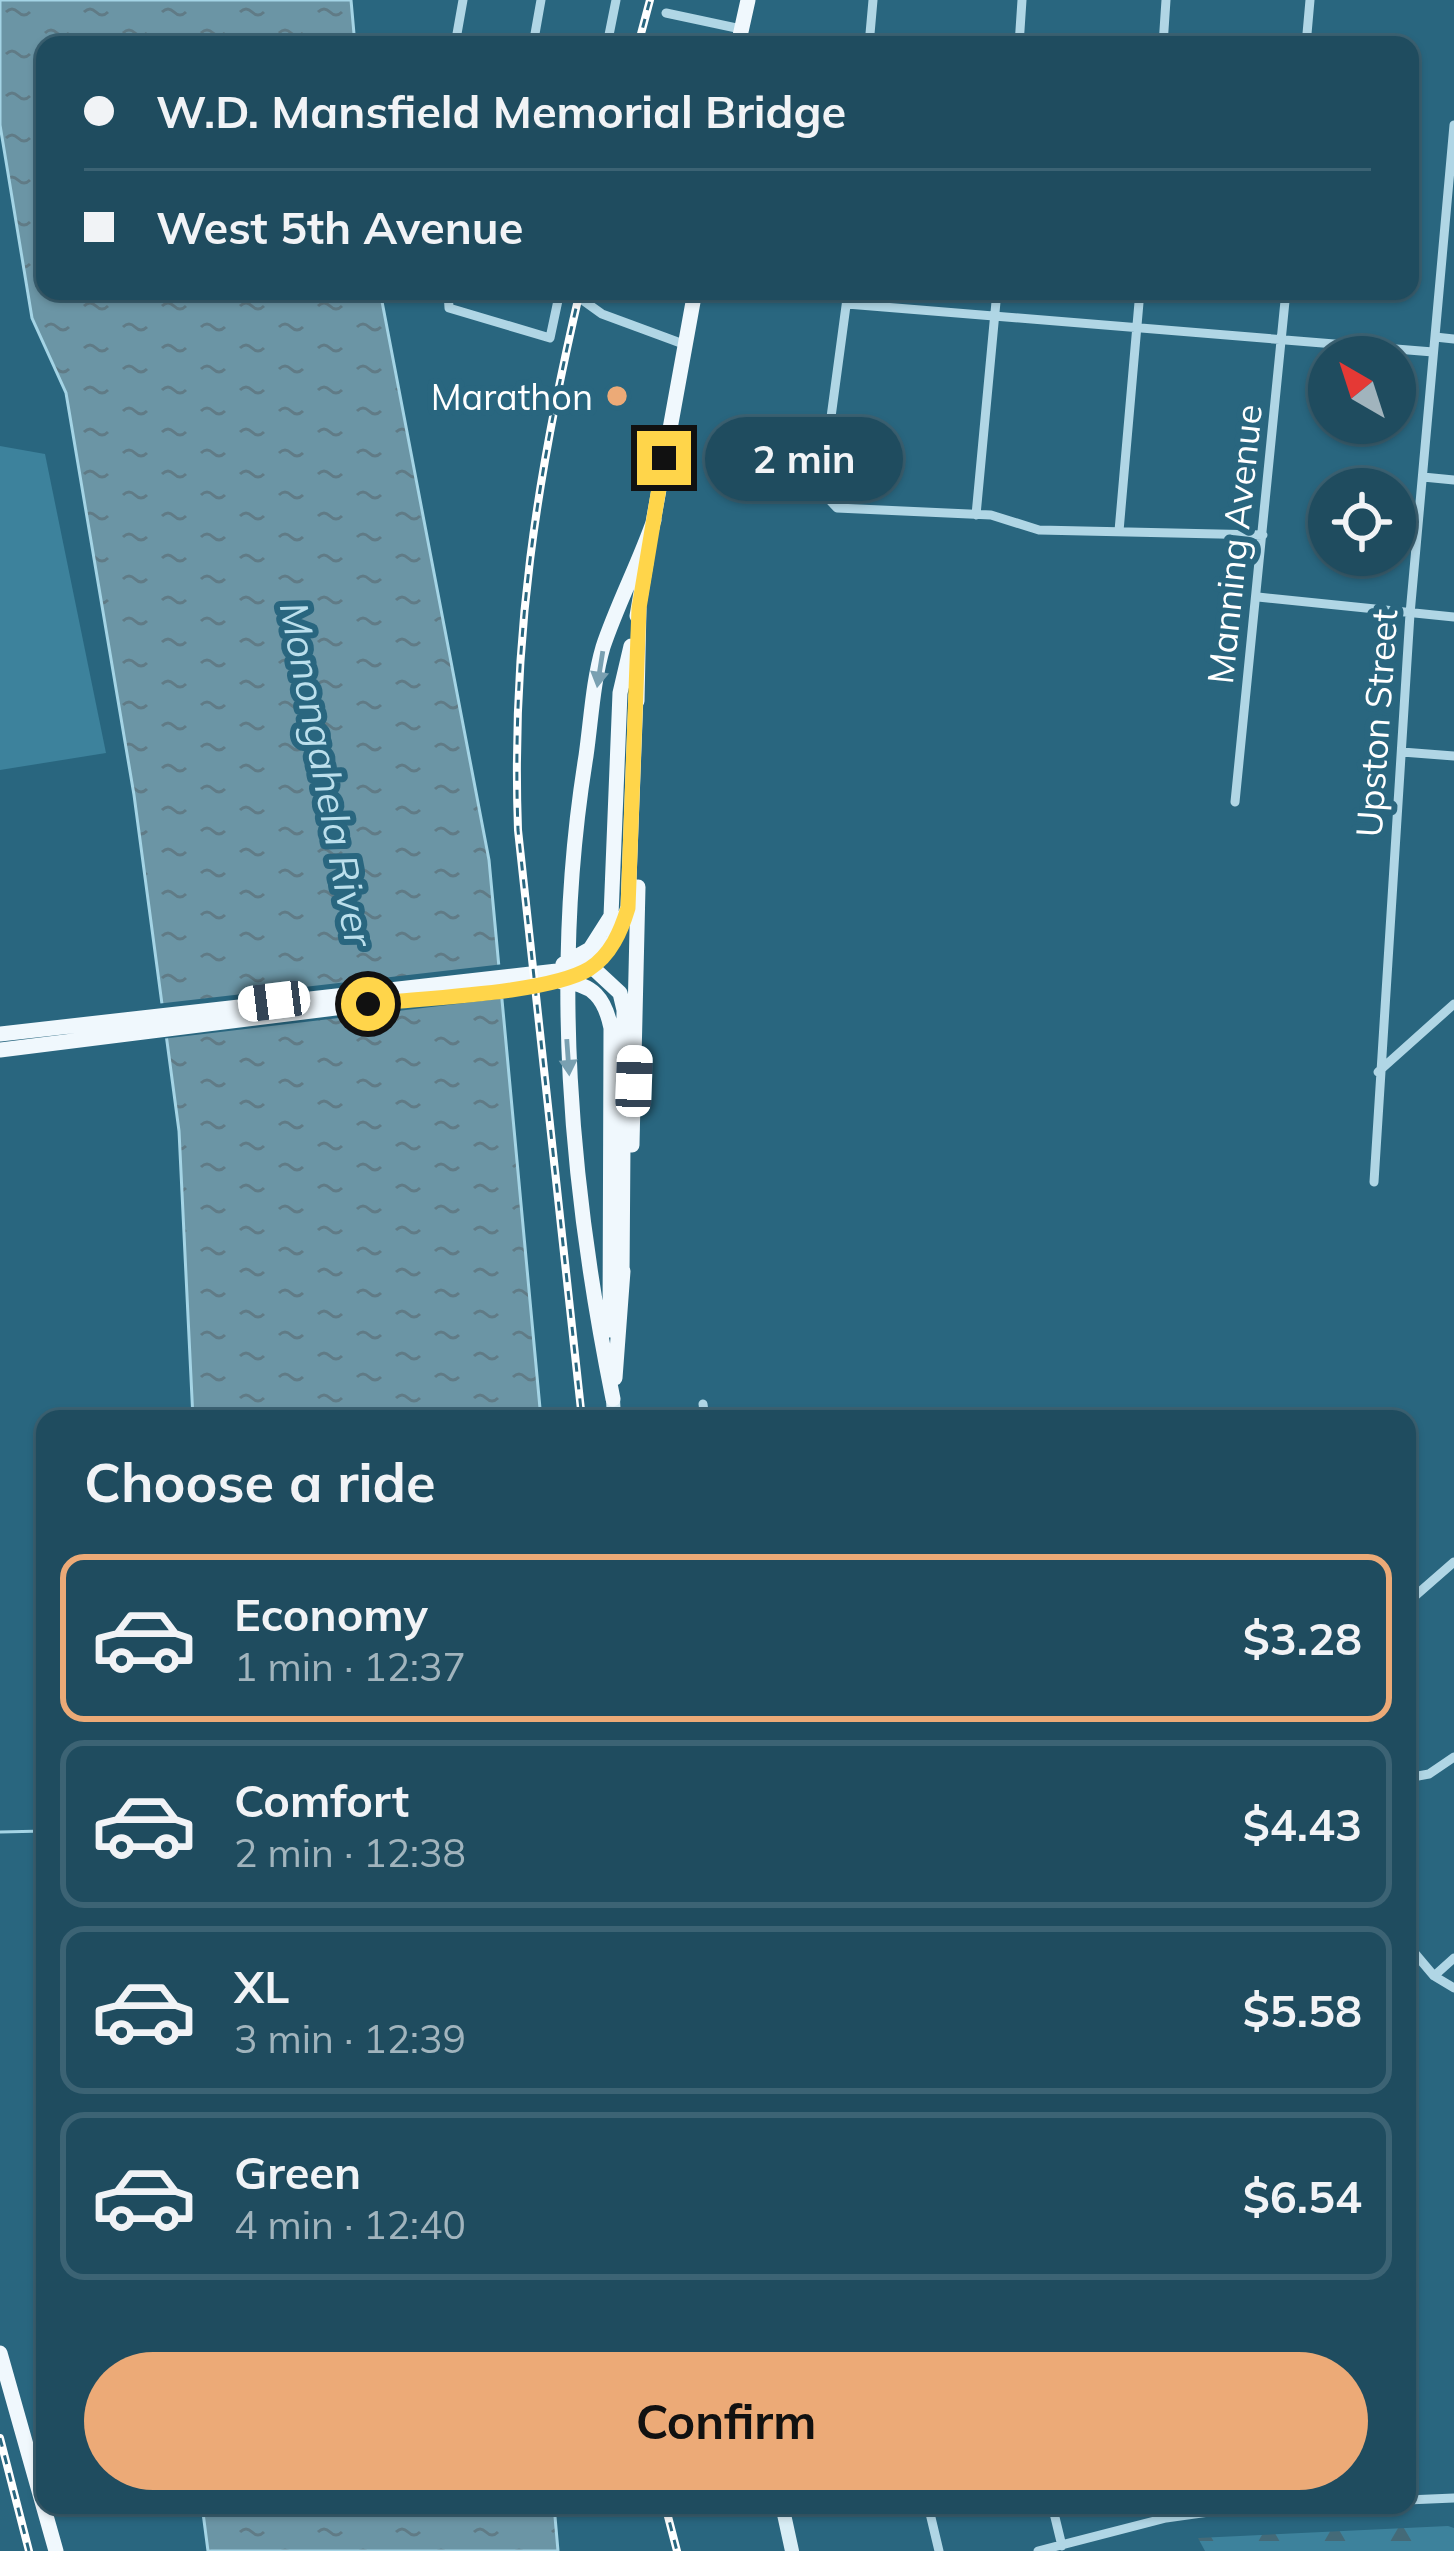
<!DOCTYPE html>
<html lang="en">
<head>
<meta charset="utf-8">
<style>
	body { margin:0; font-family:Mulish,sans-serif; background:#275365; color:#f1f3f6; height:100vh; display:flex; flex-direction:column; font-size:45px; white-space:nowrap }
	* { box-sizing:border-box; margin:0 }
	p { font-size:39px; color:#a1b4bd }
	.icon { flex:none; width:66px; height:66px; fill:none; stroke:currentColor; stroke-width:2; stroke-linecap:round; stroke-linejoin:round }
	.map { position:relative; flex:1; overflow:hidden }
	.details { position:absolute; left:36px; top:1410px; width:1380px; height:1104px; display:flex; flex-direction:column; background:#1f4c5f; border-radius:24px; box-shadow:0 3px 9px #0004,0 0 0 3px #3c6374 }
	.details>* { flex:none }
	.guide { position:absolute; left:36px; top:36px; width:1383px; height:264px; border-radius:24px; box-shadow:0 3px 9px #0004,0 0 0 3px #3c6374; display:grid; align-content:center; height:264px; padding:0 48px; background:#1f4c5f }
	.needle { width:78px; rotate:321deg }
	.tools { position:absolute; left:1308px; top:336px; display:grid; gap:24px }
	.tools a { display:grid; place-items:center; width:108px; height:108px; border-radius:50%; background:#1f4c5f; box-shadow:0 3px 9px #0004,0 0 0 3px #3c6374; font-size:60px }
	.end { position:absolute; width:54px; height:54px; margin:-27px; border:15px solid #ffd54a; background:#111; box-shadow:0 0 0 6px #111 }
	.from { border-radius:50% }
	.bubble { position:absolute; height:84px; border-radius:42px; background:#1f4c5f; box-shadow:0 3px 9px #0004,0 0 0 3px #3c6374; font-size:39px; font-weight:700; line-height:84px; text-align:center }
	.car { position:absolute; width:36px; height:72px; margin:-36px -18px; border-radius:15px; box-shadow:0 0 9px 3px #0007; background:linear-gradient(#fff 24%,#345 0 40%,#fff 0 76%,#345 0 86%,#fff 0) }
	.guide b { display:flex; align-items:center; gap:42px; height:114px; font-size:45px }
	.guide b+b { border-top:3px solid #3c6374 }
	.guide i { width:30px; height:30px; background:#f1f3f6 }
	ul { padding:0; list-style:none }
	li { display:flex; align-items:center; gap:36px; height:168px; margin:0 24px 18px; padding:0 24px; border:6px solid #3c6374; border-radius:24px }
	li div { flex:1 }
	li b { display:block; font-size:45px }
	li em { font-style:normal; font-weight:700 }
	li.on { border-color:#ecaa77 }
	li>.icon { width:108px; height:108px; stroke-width:1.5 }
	h2 { padding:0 48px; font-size:54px; line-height:144px }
	.cta { display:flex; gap:24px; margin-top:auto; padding:24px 48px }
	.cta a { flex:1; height:138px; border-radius:72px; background:#ecaa77; color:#111; font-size:48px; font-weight:700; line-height:138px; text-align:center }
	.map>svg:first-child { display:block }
</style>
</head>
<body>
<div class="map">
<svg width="1454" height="2551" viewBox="0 0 1454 2551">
	<defs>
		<pattern id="forest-firs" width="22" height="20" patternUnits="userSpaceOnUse" patternTransform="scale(3)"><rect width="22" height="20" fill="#3d829c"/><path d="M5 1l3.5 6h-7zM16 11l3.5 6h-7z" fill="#446a78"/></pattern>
		<pattern id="water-ripples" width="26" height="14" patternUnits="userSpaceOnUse" patternTransform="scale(3)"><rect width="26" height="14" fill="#6b95a5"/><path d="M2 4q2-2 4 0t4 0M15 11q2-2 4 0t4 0" fill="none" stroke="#607b86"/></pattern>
	</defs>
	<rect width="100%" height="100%" fill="#29667f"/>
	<path fill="url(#forest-firs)" d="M1448 2526 1454 2528V2551H1205L1198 2538Z"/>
	<path fill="#3d829c" d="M0 446 45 454 106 753 0 770Z"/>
	<path fill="url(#water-ripples)" stroke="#a4d4e5" stroke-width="3" d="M0 0H351L355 45H45V291H380L489 860 541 1419H193L179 1131 134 795 66 393 32 318 0 125Z
		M202 2505H554L558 2551H208Z"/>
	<path fill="#29667f" d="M504 964 507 998 161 1039 156 1004Z"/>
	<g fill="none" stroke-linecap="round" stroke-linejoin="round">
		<path stroke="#a4d4e5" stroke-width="3" d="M0 1832 45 1831"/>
		<path stroke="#b0d6e5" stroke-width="9" d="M666 13 741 29
			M455 45 463 0
			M533 45 541 0
			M607 45 616 0
			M869 45 873 0
			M1019 45 1022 0
			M1163 45 1166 0
			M1306 45 1310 0
			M448 291 449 308 550 338 560 291
			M570 291 602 314 686 345
			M848 291 824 469V494L837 508 991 515 1039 530 1263 535
			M847 304 1433 352
			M1435 337 1454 339
			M1423 477 1454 480
			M976 515 997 291
			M1119 531 1140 291
			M1258 597 1454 617
			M1402 752 1454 756
			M1235 802 1286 291
			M1378 1072 1454 1004
			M1374 1182 1410 614 1454 125
			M703 1404 705 1419
			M1407 1603 1454 1562
			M1407 1778 1429 1774 1454 1757
			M1407 1944 1434 1976 1454 1988
			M1434 1976 1454 1958
			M1407 2500 1454 2498
			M928 2505 939 2551
			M1052 2505 1062 2546
			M1038 2551 1166 2518 1259 2505"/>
		<path stroke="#d8edf5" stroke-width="14" d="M613 1399 614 1419
			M782 2505 792 2551"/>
		<path stroke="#f0f8fd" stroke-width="15" d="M738 45 748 0
			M652 528 695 291
			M637 616 646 563
			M637 701 639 608
			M563 964 590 949 611 916 620 693 631 646
			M562 982C593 983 605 999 611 1028L610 1330
			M0 1034 592 967 620 993 624 1010 622 1277
			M0 1050 552 981C594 970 615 950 628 907L636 695
			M632 1145 638 887
			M615 1378 623 1271
			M613 1399C570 1186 551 971 586 756 591 721 593 681 603 647 617 605 639 563 654 520
			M0 2353 56 2551"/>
		<defs>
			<path id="rail" d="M638 45 650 0
				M580 291C537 474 511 641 518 830L582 1419
				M0 2438 29 2551
				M665 2505 677 2551"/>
		</defs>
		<use href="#rail" stroke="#fff" stroke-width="8"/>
		<use href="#rail" stroke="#29667f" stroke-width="3" stroke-dasharray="9" stroke-linecap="butt"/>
	</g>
	<defs><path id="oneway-solid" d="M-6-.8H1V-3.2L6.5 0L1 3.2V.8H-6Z" transform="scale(3)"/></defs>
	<g fill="#79a0b1">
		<use href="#oneway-solid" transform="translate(600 669) rotate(99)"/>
		<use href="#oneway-solid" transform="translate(568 1057) rotate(86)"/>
	</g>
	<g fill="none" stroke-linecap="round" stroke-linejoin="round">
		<path stroke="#ffd54a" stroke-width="15" d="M368 1004C420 998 547 994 589 969 611 955 621 931 628 908L639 608 664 458"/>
	</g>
	<circle fill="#ecaa77" stroke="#29667f" stroke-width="4.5" cx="617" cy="396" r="12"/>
	<g text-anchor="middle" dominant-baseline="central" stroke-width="12" stroke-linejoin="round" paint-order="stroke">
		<g font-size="36" fill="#fff" stroke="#29667f" text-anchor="end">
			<text x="593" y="396">Marathon</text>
		</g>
		<g font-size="36" fill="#fff" stroke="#29667f">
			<text transform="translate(1234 544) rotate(-84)">Manning Avenue</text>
			<text transform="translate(1376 723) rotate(-86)">Upston Street</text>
		</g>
		<g font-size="39" font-style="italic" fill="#bbdfec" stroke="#29667f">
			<text transform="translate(327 774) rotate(79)">Monongahela River</text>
		</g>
	</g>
</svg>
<div class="tools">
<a><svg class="needle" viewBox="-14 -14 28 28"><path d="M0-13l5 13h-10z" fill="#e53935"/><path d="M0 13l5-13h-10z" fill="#a1b4bd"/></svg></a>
<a><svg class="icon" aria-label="locate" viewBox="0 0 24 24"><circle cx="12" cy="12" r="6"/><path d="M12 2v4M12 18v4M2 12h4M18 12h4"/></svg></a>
</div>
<i class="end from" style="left:368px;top:1004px"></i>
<i class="end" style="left:664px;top:458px"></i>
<div class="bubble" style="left:705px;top:417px;width:198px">2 min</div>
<i class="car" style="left:274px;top:1001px;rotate:263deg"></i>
<i class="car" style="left:634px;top:1081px;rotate:2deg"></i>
<div class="guide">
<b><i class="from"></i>W.D. Mansfield Memorial Bridge</b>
<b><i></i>West 5th Avenue</b>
</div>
<section class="details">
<h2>Choose a ride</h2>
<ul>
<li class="on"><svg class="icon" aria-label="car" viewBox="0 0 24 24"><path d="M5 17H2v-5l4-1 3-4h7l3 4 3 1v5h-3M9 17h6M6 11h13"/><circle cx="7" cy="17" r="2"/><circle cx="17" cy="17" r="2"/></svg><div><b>Economy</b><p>1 min · 12:37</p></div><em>$3.28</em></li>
<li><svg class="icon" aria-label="car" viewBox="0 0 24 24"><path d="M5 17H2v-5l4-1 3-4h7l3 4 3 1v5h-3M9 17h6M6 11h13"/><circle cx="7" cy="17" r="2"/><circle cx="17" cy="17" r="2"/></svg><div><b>Comfort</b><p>2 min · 12:38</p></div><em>$4.43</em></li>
<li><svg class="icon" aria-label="car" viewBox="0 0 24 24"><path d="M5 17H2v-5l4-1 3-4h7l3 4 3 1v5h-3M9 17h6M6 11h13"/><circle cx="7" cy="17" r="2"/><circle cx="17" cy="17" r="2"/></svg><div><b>XL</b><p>3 min · 12:39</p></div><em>$5.58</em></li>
<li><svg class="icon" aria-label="car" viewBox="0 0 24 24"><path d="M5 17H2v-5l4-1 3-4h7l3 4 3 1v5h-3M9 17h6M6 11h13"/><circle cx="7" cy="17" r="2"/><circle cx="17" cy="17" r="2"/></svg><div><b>Green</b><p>4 min · 12:40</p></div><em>$6.54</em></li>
</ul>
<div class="cta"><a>Confirm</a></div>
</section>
</div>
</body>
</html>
